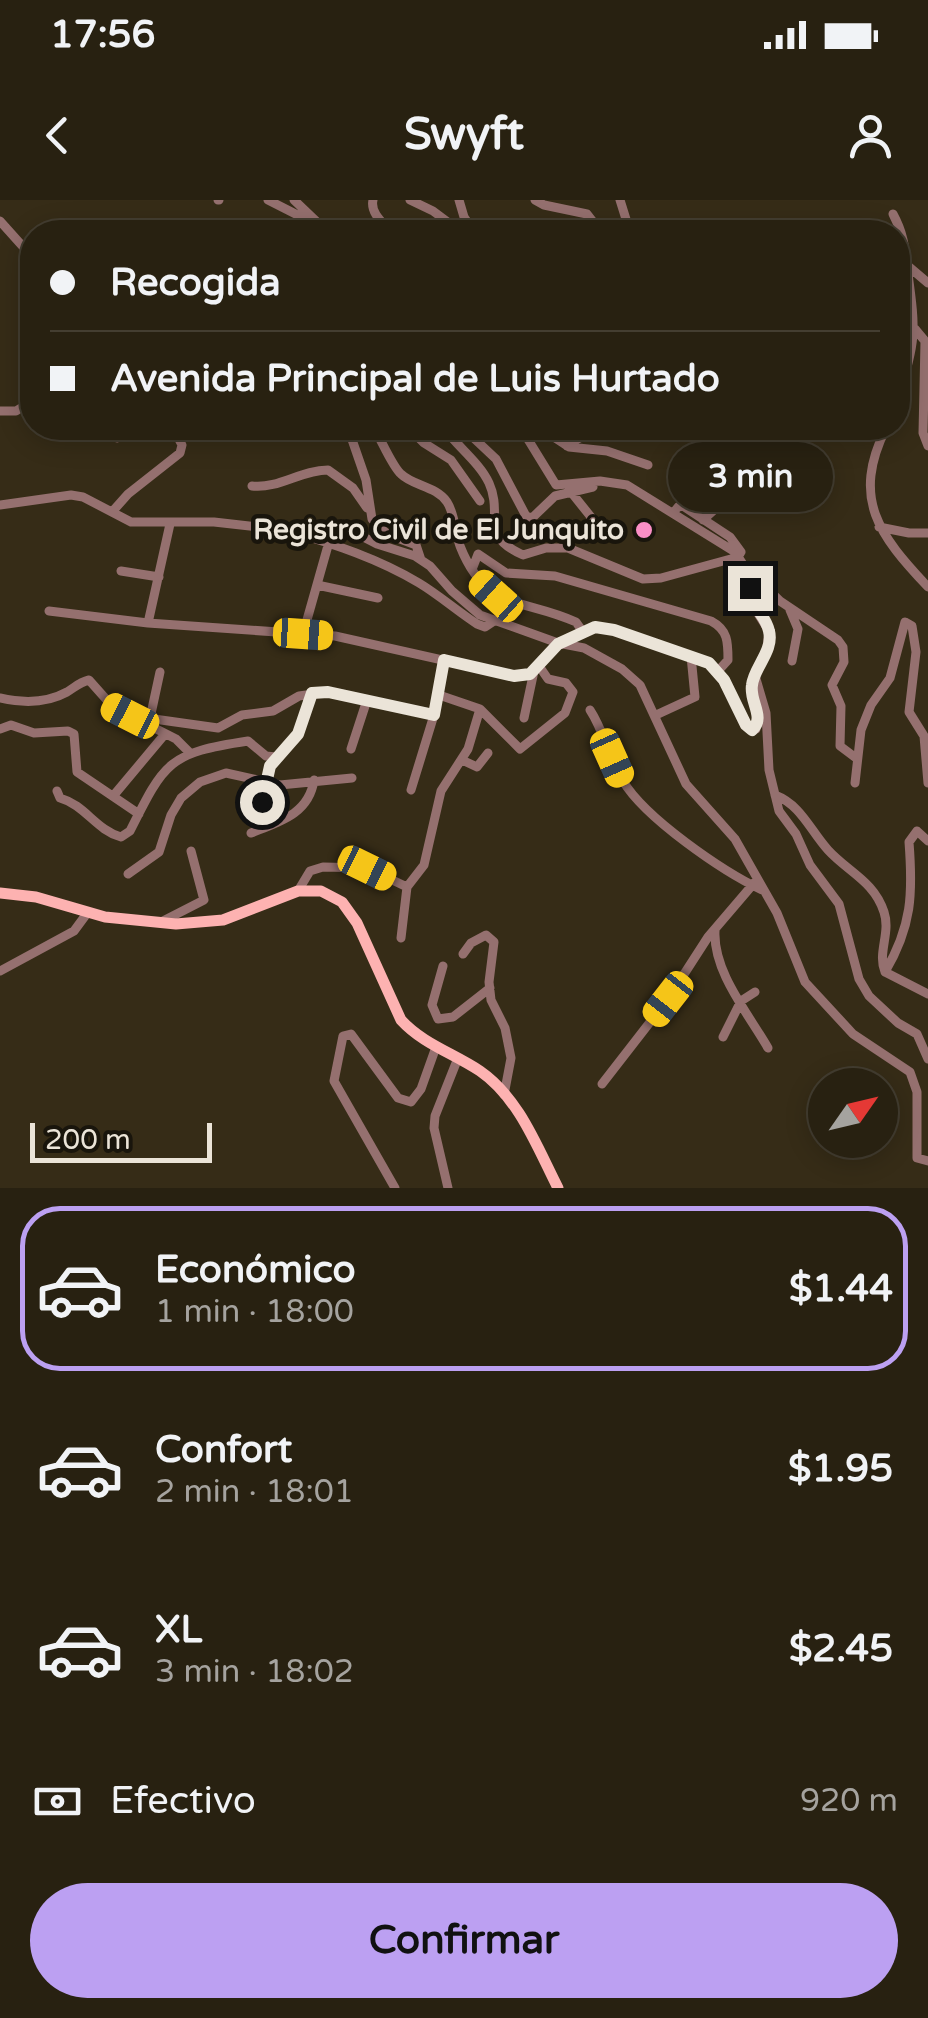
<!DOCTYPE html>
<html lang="es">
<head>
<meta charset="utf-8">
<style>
	body { margin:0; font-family:"Varela Round",sans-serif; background:#342e1f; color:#f1f3f6; height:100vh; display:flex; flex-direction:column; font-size:38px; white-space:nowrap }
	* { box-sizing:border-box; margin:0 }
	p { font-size:32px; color:#a5a39f }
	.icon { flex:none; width:55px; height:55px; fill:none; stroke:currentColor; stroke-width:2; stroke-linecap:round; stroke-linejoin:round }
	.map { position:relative; height:988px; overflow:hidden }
	.panel { display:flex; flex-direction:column; background:#282111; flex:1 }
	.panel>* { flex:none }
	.hud { position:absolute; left:20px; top:20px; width:890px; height:220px; border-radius:40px; box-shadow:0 5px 25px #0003,0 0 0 2px #443e31; display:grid; align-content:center; height:220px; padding:0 30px; background:#282111 }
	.needle { width:65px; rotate:56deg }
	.tools { position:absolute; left:808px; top:868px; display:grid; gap:20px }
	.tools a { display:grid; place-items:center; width:90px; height:90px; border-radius:50%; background:#282111; box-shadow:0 5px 25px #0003,0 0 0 2px #443e31; font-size:50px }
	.scale { position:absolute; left:30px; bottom:25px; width:182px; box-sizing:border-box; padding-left:10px; border:5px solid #ebe4d8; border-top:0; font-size:28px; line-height:35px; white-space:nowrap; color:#ebe4d8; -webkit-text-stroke:8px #19150c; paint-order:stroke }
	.end { position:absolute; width:45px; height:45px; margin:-22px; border:12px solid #ebe4d8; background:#111; box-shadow:0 0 0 5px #111 }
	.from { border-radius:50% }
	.bubble { position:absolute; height:70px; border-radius:35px; background:#282111; box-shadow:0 5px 25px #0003,0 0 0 2px #443e31; font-size:32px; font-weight:800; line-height:70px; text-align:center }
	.car { position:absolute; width:30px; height:60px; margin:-30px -15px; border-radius:12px; box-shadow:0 0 8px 2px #0007; background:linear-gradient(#f5c518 24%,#345 0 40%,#f5c518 0 76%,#345 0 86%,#f5c518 0) }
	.hud b { display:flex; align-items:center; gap:35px; height:95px; font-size:38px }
	.hud b+b { border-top:2px solid #443e31 }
	.hud i { width:25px; height:25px; background:#f1f3f6 }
	ul { padding:18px 0 0; list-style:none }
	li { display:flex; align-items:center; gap:30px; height:165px; margin:0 20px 15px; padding:0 10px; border:5px solid transparent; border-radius:40px }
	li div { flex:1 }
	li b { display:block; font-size:38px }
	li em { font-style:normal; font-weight:800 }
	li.current { border-color:#bca0f2 }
	li>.icon { width:90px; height:90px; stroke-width:1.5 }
	.pay { display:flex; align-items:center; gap:25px; height:110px; padding:0 30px; font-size:38px }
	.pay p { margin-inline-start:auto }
	.cta { display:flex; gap:20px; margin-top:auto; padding:20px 30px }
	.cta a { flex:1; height:115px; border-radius:60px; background:#bca0f2; color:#111; font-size:40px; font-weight:800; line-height:115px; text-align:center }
	.status { display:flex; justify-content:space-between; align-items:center; height:70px; padding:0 50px; background:#282111; direction:ltr }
	.status svg { height:28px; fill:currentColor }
	header { display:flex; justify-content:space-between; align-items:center; height:130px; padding:0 30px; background:#282111; font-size:45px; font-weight:800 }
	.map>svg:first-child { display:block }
</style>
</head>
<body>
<div class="status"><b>17:56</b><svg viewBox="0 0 49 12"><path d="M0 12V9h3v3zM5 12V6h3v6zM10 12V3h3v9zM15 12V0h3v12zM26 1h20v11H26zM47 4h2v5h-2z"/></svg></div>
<header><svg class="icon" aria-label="back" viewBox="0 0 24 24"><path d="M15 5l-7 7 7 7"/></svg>Swyft<svg class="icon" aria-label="person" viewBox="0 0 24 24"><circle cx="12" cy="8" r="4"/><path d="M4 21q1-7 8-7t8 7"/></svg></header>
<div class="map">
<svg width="928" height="988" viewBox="0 0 928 988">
	<rect width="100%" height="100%" fill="#362c17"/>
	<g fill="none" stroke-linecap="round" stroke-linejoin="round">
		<path stroke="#95706f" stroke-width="9" d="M218 0H219
			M268 0 331 32
			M294 0 316 21
			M373 0C370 13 383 23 391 32
			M410 0 433 11 461 32
			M459 0 464 17 474 32
			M535 0 544 5 587 14 601 32
			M620 0 630 32
			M893 14C905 36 905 51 908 74 916 132 916 142 898 198
			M0 21 26 50
			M222 26 256 25 278 32
			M908 66 928 83
			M898 116 915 129 925 141 923 233 928 246
			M0 211H16L32 201
			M96 228 117 238 128 235 138 228
			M348 228 366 280 372 319 387 334 416 345 421 360
			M374 228C381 239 392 266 401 274 413 286 436 286 447 302 455 314 455 332 460 346 486 412 524 398 576 422L583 432
			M409 228 424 243 451 260 480 301
			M444 228C457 246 480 263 489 283 504 316 478 335 523 355L546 348H568L643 379 661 378 738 357 741 352 730 337 683 306 678 307 674 312
			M463 228 496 259 526 316 532 318 555 296 593 287
			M540 228 569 247 607 251 648 265
			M886 228C851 299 879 335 928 387
			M567 246C606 217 617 239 658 232L661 228
			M252 286C279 289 301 270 328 270L353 288 367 308
			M571 292 591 317
			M0 305 71 295 83 297 131 322H214L276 329 340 325 377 344 415 356 430 366 452 391 480 415 558 443 595 427 605 428 709 463 724 480 749 529H756L758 514 752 482 767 448 769 431 752 404 744 366 735 352 627 285 600 281 556 285 521 228
			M112 312 128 294 180 253 182 245 173 228
			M703 320 724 301 738 272C746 270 755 272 764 269 783 263 796 243 807 228
			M879 327 909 333H928
			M289 331C334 344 379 359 419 383 439 395 457 411 477 424L485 427 494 421
			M473 367 478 354 506 373 555 376 711 421C728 430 728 442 728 460L718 471
			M746 368 780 401 838 440 843 447 844 462 832 485 841 506 840 546 856 558
			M121 371 159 377
			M317 385 378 398
			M790 410 798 429 792 461
			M49 411 148 423 335 436 514 476 530 474 558 443 584 448 622 469 640 485 686 584 735 639 777 713 805 782 853 834 910 872 917 892V958L928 961
			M148 423 170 324
			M303 434 329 342
			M756 479 766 513 769 570 779 611 796 634 810 665 839 704 859 779 869 796 898 823 917 834 928 859
			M439 495 480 509 520 549 565 513 573 492 566 483 548 479 539 466
			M0 498C22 503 47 503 67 492 75 487 80 482 89 480L113 507 176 539 189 552
			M590 510C604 531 609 558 623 581 645 618 722 671 762 690
			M656 515 695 497 691 456
			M524 518 534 471
			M149 523 160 472
			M148 526 154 519 218 528 242 515 273 511 299 496 328 492 434 515
			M0 529 11 525 34 533 68 531 74 534 77 572 139 614
			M351 549 367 500
			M462 560 477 567 488 553
			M855 583 861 530 871 505 890 478 905 422 912 426 916 452 909 512 924 536 928 583
			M411 590 434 515 445 460
			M57 591 60 598C85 605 96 630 121 637L130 631C165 561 169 553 248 541L266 556 276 557
			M114 595 165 534
			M775 595C801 605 810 630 828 650 848 672 874 681 884 712 891 733 877 753 885 772L928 794
			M262 602 270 566 298 534 311 493
			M251 633C279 622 309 614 314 580
			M128 674 159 652 171 615 181 598 200 582 226 573 280 585 352 578
			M298 691 310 671 323 667 367 668 407 687
			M163 721 204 700 191 651
			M715 731C713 772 748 813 768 848
			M401 738 407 687 424 665 441 591 468 549 480 509
			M463 754 471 743 486 735 494 742 489 782 491 800 505 828 511 858 504 895
			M443 766 432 805 438 819 453 817 490 788
			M0 771 74 731 88 712
			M885 772C912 726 913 694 909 642L917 631 928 641
			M723 837 741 801 755 792
			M602 884 668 799 708 737 755 682
			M395 988 334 881 343 836 351 834 398 898 411 902 421 889 436 847
			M448 988 434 928 435 916 458 858"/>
		<path stroke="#fdb2b1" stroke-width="11" d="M0 693 36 697 105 717 176 724 223 720 298 691H321L342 702 357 723 401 820C423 844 453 853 480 871 519 898 537 947 558 988"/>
	</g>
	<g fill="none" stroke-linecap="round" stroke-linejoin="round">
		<path stroke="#ebe4d8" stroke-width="12" d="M262 602 270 566 298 534 312 493 328 492 434 515 444 460 514 476 530 474 558 444 595 427 614 430 709 463 724 480 746 525 752 530C766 517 749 502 752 485 754 467 774 451 769 431 765 413 751 409 750 388"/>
	</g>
	<circle fill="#fb8fc6" stroke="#19150c" stroke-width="4" cx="644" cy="330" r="10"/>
	<g text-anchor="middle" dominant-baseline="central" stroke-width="9" stroke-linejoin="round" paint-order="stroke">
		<g font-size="28" font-weight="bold" fill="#ebe4d8" stroke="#19150c" text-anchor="end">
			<text x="624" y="330">Registro Civil de El Junquito</text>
		</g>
	</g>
</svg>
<div class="tools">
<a><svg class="needle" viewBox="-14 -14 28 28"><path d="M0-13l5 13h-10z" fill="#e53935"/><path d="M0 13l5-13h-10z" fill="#a5a39f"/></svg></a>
</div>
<div class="scale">200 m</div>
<i class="end from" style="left:262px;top:602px"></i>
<i class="end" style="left:750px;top:388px"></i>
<div class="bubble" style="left:668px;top:242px;width:165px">3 min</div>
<i class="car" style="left:496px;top:396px;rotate:312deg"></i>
<i class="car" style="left:303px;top:434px;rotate:94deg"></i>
<i class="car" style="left:130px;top:516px;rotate:297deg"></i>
<i class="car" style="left:612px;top:558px;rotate:156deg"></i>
<i class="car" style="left:367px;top:668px;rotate:116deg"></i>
<i class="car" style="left:668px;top:799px;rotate:218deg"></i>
<div class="hud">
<b><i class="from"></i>Recogida</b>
<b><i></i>Avenida Principal de Luis Hurtado</b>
</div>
</div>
<section class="panel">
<ul>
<li class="current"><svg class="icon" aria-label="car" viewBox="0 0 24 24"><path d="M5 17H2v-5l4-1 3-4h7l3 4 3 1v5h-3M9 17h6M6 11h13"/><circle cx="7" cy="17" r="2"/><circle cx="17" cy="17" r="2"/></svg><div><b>Económico</b><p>1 min · 18:00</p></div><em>$1.44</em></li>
<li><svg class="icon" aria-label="car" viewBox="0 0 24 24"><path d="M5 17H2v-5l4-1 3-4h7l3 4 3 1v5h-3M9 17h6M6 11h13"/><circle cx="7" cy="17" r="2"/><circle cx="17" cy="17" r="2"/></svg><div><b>Confort</b><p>2 min · 18:01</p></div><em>$1.95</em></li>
<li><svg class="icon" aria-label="car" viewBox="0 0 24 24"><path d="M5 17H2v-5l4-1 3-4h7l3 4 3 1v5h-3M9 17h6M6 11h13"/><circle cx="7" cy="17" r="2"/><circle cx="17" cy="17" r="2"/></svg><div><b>XL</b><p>3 min · 18:02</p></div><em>$2.45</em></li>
</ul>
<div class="pay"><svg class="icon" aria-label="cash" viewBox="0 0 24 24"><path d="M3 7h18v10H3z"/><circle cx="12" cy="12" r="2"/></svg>Efectivo<p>920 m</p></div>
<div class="cta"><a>Confirmar</a></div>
</section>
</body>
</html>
